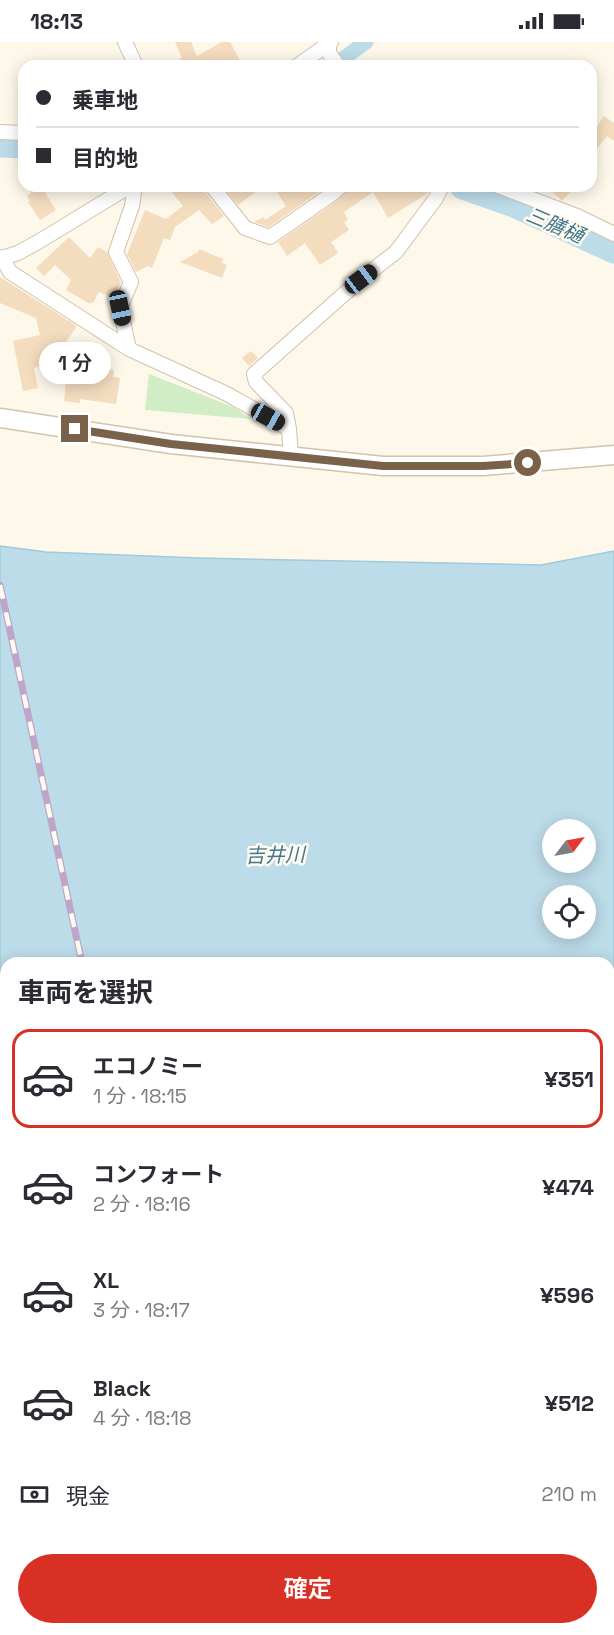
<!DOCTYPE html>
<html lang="ja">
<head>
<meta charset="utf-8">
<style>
	body { margin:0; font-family:"Space Grotesk","Noto Sans JP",sans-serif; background:#f2f2f3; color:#2b2b33; height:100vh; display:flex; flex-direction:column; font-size:22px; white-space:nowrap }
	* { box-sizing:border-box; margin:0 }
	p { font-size:20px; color:#7c7c81 }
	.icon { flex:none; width:33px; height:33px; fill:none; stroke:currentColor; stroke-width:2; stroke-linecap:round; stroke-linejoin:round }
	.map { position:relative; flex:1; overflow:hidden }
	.side { position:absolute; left:0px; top:915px; width:615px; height:678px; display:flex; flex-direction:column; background:#fff; border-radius:18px 18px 0 0; box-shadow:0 3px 15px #0003 }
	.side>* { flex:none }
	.top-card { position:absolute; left:18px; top:18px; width:579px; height:132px; border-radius:18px; box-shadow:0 3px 15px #0003; display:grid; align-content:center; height:132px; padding:0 18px; background:#fff }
	.needle { width:39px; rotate:58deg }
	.buttons { position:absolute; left:542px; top:777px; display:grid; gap:12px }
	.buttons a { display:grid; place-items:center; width:54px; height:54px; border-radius:50%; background:#fff; box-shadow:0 3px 15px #0003; font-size:30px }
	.end { position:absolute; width:27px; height:27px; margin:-14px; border:8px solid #7a624a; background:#fff; box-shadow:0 0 0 3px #fff }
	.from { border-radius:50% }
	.bubble { position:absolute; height:42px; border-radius:21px; background:#fff; box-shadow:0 3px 15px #0003; font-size:20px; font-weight:600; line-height:42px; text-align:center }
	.car { position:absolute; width:18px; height:36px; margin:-18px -9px; border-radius:8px; box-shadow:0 0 4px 2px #0007; background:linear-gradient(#222 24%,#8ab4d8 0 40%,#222 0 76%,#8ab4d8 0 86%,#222 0) }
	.top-card b { display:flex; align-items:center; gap:21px; height:57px; font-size:22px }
	.top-card b+b { border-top:2px solid #e1e1e2 }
	.top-card i { width:15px; height:15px; background:#2b2b33 }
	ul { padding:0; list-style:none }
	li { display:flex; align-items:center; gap:18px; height:99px; margin:0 12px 9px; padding:0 6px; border:3px solid transparent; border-radius:18px }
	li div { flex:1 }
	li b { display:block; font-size:22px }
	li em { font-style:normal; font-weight:600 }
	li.current { border-color:#d93025 }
	li>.icon { width:54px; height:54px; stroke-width:1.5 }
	h2 { padding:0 18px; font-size:27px; line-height:72px }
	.pay { display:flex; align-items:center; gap:15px; height:66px; padding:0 18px; font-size:22px }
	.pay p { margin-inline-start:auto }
	.primary-button { display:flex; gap:12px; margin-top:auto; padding:12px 18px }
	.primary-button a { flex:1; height:69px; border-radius:36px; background:#d93025; color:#fff; font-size:24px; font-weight:600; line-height:69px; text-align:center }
	.status { display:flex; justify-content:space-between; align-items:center; height:42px; padding:0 30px; background:#fff; direction:ltr }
	.status svg { height:16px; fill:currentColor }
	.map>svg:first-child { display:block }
</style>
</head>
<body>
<div class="status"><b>18:13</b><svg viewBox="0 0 49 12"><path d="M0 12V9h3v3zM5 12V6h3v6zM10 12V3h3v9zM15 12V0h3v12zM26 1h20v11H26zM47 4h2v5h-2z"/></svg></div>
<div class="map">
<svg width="614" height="1593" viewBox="0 0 614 1593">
	<rect width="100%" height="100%" fill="#fdf8e9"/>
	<path fill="#d0edc6" d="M149 332 233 365 251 377 145 368Z"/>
	<path fill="#bcdce9" stroke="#a1cadb" stroke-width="1.5" fill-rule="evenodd" d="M0 504 46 510 198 516 541 523 614 509V1183L609 1184V921H6V1106L0 1105ZM552 788H585V820H552ZM552 854H585V886H552Z"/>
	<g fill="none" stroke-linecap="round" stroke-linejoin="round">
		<path stroke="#bcdce9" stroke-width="15" d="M333 24 366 0"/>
		<path stroke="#bcdce9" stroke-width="27" d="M0 102 24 103
			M463 144 514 162 614 208"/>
	</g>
	<path fill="#f4dcbf" d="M175 0H191L197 14 222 0H230L243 24H168L182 16Z
		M604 74 614 81V99L607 94 591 114V93Z
		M26 144H41L56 168 40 178 28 160 30 159 27 154 31 151Z
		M167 144H203L205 150 224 174 212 182 199 168 175 185 170 198 164 196 152 226 148 224 136 230 127 212 145 168 166 177 183 164Z
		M223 144H264L238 163Z
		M273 144H325L326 145 269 185 254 180 264 175 265 178 286 164Z
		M353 144H432L428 151 388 176 373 150 344 170 348 178 344 180 349 188 331 200 338 211 320 223 305 201 287 214 278 200 337 159Z
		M546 144H576L562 159Z
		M69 195 90 216 98 205 107 210 121 240 114 256 99 250 93 261 91 260 90 262 66 248 71 238 55 223 44 234 36 226Z
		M199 207 223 217 222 221 227 223 222 236 180 220 198 210Z
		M0 235 77 284 64 303 101 307 85 312 83 323 114 328 113 335 120 336 116 362 80 357V361L64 359 68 317 34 326 38 346 23 349 13 299 40 293 36 276 0 261Z
		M251 309 258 316 249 324 242 316Z"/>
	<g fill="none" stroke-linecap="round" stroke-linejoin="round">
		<defs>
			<path id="street" d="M125 0 136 24
				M329 0V11L338 24
				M297 24 331 0
				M0 90 24 91
				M212 144 245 186 270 195 332 152 341 144
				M498 144 577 174 614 192
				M0 215 2 216 18 211 38 200 130 144
				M2 216 10 230 129 307 227 352 289 387 291 413
				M129 307 120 266 131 240 116 210 132 164 135 144
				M289 387 286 371 256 340 254 332 361 237 396 210 436 156 442 144
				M606 1587 609 1591 614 1592"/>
			<path id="secondary" d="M0 376 171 402 383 424H483L614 413
				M0 1257 6 1258
				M609 1261H614"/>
		</defs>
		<use href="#street" stroke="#d1c2ad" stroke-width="16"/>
		<use href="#secondary" stroke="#d4c3ab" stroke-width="21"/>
		<use href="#street" stroke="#fff" stroke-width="14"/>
		<use href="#secondary" stroke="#fff" stroke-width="18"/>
		<defs>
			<path id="rail" d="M0 543 82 921
				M226 1587 228 1593"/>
		</defs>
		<use href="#rail" stroke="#bea5c9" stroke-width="7"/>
		<use href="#rail" stroke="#fffbf1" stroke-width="4.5" stroke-dasharray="14" stroke-linecap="butt"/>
	</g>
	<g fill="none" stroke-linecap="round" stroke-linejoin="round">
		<path stroke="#7a624a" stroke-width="8" d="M75 387 171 402 383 424H483L528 421"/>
	</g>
	<g text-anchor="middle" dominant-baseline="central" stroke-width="5" stroke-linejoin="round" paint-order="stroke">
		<g font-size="20" font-style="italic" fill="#42778f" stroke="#fffbf1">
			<text transform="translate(555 183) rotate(23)">三膳樋</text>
			<text transform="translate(275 813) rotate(-1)">吉井川</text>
		</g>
	</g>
</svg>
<div class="buttons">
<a><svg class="needle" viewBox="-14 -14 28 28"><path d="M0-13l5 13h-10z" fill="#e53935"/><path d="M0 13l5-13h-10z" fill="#7c7c81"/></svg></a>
<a><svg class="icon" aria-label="locate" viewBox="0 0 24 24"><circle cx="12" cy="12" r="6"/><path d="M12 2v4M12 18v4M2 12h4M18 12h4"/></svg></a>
</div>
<i class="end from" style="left:528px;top:421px"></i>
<i class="end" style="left:75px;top:387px"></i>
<div class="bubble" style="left:39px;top:300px;width:72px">1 分</div>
<i class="car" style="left:361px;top:237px;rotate:53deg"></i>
<i class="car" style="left:120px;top:266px;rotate:168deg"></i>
<i class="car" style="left:268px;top:375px;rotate:119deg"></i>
<div class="top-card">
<b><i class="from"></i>乗車地</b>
<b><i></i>目的地</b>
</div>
<section class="side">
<h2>車両を選択</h2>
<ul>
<li class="current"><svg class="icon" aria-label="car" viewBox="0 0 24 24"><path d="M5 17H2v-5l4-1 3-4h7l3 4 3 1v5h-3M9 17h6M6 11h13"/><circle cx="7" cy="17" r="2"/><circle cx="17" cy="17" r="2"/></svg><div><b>エコノミー</b><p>1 分 · 18:15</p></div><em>¥351</em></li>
<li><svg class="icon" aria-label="car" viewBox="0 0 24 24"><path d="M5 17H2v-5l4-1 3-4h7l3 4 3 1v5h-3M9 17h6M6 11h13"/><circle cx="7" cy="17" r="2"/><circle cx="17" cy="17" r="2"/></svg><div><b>コンフォート</b><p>2 分 · 18:16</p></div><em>¥474</em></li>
<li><svg class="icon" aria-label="car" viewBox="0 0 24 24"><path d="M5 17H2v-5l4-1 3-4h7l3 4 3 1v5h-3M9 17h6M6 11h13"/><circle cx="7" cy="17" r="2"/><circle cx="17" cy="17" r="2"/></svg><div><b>XL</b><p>3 分 · 18:17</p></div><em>¥596</em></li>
<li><svg class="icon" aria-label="car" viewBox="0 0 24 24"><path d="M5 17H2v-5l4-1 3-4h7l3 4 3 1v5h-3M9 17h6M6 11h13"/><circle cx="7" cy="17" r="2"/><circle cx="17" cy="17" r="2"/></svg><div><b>Black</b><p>4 分 · 18:18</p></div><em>¥512</em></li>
</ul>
<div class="pay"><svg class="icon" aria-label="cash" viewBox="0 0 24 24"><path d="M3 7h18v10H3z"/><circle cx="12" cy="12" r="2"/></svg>現金<p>210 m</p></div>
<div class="primary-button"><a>確定</a></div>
</section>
</div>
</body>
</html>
